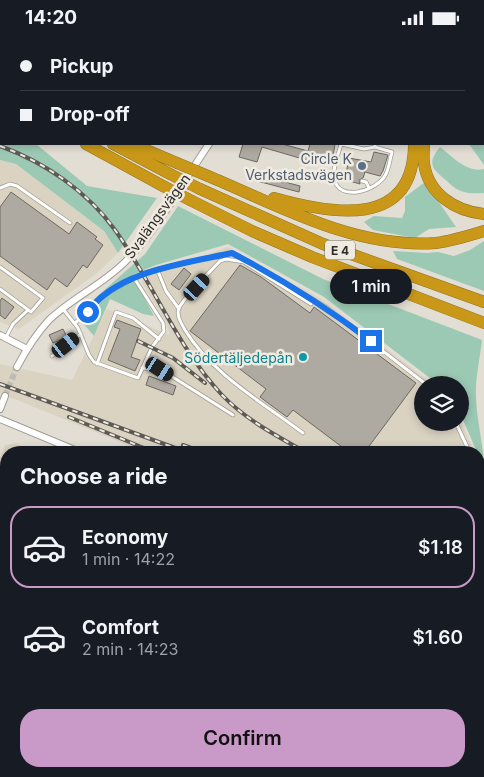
<!DOCTYPE html>
<html lang="en">
<head>
<meta charset="utf-8">
<style>
	body { margin:0; font-family:Inter,sans-serif; background:#20242c; color:#f1f3f6; height:100vh; display:flex; flex-direction:column; font-size:19px; white-space:nowrap }
	* { box-sizing:border-box; margin:0 }
	p { font-size:16px; color:#9ea1a6 }
	.icon { flex:none; width:28px; height:28px; fill:none; stroke:currentColor; stroke-width:2; stroke-linecap:round; stroke-linejoin:round }
	.map { position:relative; flex:1; overflow:hidden }
	.drawer { position:absolute; left:0px; top:411px; width:485px; height:331px; display:flex; flex-direction:column; background:#171b24; border-radius:20px 20px 0 0; box-shadow:0 2px 8px #0003 }
	.drawer>* { flex:none }
	.hud { position:absolute; left:0px; top:0px; width:485px; height:110px; box-shadow:0 2px 8px #0003; display:grid; align-content:center; height:110px; padding:0 20px; background:#171b24 }
	.tools { position:absolute; left:414px; top:341px; display:grid; gap:10px }
	.tools a { display:grid; place-items:center; width:55px; height:55px; border-radius:50%; background:#171b24; box-shadow:0 2px 8px #0003; font-size:25px }
	.end { position:absolute; width:22px; height:22px; margin:-11px; border:6px solid #1a73e8; background:#fff; box-shadow:0 0 0 2px #fff }
	.from { border-radius:50% }
	.bubble { position:absolute; height:35px; border-radius:18px; background:#171b24; box-shadow:0 2px 8px #0003; font-size:16px; font-weight:600; line-height:35px; text-align:center }
	.car { position:absolute; width:15px; height:30px; margin:-15px -8px; border-radius:6px; box-shadow:0 0 4px 1px #0007; background:linear-gradient(#222 24%,#8ab4d8 0 40%,#222 0 76%,#8ab4d8 0 86%,#222 0) }
	.hud b { display:flex; align-items:center; gap:18px; height:48px; font-size:19px }
	.hud b+b { border-top:1px solid #363941 }
	.hud i { width:12px; height:12px; background:#f1f3f6 }
	ul { padding:0; list-style:none }
	li { display:flex; align-items:center; gap:15px; height:82px; margin:0 10px 8px; padding:0 10px; border:2px solid transparent; border-radius:20px }
	li div { flex:1 }
	li b { display:block; font-size:19px }
	li em { font-style:normal; font-weight:600 }
	li.selected { border-color:#c999c7 }
	li>.icon { width:45px; height:45px; stroke-width:1.5 }
	h2 { padding:0 20px; font-size:22px; line-height:60px }
	.cta { display:flex; gap:10px; margin-top:auto; padding:10px 20px }
	.cta a { flex:1; height:58px; border-radius:20px; background:#c999c7; color:#111; font-size:20px; font-weight:600; line-height:58px; text-align:center }
	.status { display:flex; justify-content:space-between; align-items:center; height:35px; padding:0 25px; background:#171b24; direction:ltr }
	.status svg { height:14px; fill:currentColor }
	.map>svg:first-child { display:block }
</style>
</head>
<body>
<div class="status"><b>14:20</b><svg viewBox="0 0 49 12"><path d="M0 12V9h3v3zM5 12V6h3v6zM10 12V3h3v9zM15 12V0h3v12zM26 1h20v11H26zM47 4h2v5h-2z"/></svg></div>
<div class="map">
<svg width="484" height="742" viewBox="0 0 484 742">
	<rect width="100%" height="100%" fill="#e3ded4"/>
	<path fill="#dad3c2" d="M147 0H484V78V1Z
		M0 125 16 129 104 196 118 218 97 238 19 294 0 287Z
		M228 212 321 264 434 350H422V388H460V384L474 417H144L0 358V329L72 345 107 274 170 300 166 288 142 248V243Z
		M16 408 32 417 6 418V509L0 506V423L5 410Z
		M479 428 484 439V554L479 552Z
		M0 510 6 513V736H425L432 742H0Z"/>
	<path fill="#9cc9b4" d="M0 81 1 109H36L87 151 157 163 118 218 104 196 16 129 0 125Z
		M469 109H483L484 110V130Z
		M440 112C453 122 467 138 484 134V158C478 158 470 159 464 157 457 155 453 152 448 147 434 135 425 130 440 112Z
		M425 147 456 192 429 194 415 203 373 195 364 187 374 181 402 183 405 176V162Z
		M178 171 323 244 482 305C480 323 475 344 476 363 477 388 484 411 484 435L479 423V418L477 417 460 378V350H439L324 262 228 209 156 230 132 240 154 281 143 279 110 264 94 301 76 280 145 219Z
		M484 206V256L397 224 393 216 427 218 438 217 454 221 470 215Z
		M429 736H470L468 742H436Z"/>
	<path fill="#afaaa1" stroke="#6d6961" d="M243 109H282L308 116 310 109H335L333 122H330L328 130 313 126V127L262 112 257 127 239 122Z
		M374 117 388 120 383 136 380 141 365 137 363 143 359 145 360 149 346 145 348 142 346 139 349 123 371 127Z
		M258 140 300 151 299 157 257 146Z
		M11 157 69 199 77 187 97 202 95 204 103 210 87 233 83 230 67 252 55 243 47 255 0 221V172Z
		M240 230 261 242 310 278 314 272 416 348 364 418H350L293 375 287 382 260 362 266 354 190 296Z
		M184 233 191 239 179 255 171 249Z
		M2 263 14 272 5 284 0 280V266Z
		M117 285 141 294 131 322 140 325 135 336 108 325 120 294 114 292Z
		M63 294 67 302 53 308 49 300Z
		M149 341 176 351 173 360 146 350Z
		M0 516H6L5 533 0 532Z
		M479 559 484 561V581H479Z
		M3 576H6V597L1 596Z
		M484 665V692L479 690V678Z
		M0 683 6 686V695L0 691Z
		M0 720 6 724V736H30L29 738 34 742H3L0 740Z
		M72 736H100L109 742H81Z
		M177 736H223L220 742H175Z"/>
	<g fill="none" stroke-linecap="round" stroke-linejoin="round">
		<path stroke="#bfbbb2" stroke-width="6" stroke-dasharray="6 3" stroke-linecap="butt" d="M5 361 17 332"/>
		<defs>
			<path id="lane" d="M90 0 93 1
				M171 1 172 0
				M301 1V0
				M410 1 411 0
				M341 109C339 118 332 133 334 143 338 168 378 156 386 139 389 133 390 124 392 117L375 112
				M341 109 364 114 375 112V109
				M333 139 345 142
				M362 146 366 147 369 153
				M0 153 10 149 17 151 70 188
				M0 232 43 263 31 277 0 254
				M157 234 166 256 179 274
				M63 274 78 293 89 320 94 327 138 343 152 312 164 296 163 288 134 243
				M75 288 88 277 100 262 142 239 157 234 232 218 264 235 327 273 427 350
				M6 302 13 289 28 275
				M52 321 81 299
				M97 329 116 277 133 283 159 304
				M142 333 160 334 233 380
				M456 388 470 418
				M303 398C263 368 211 338 185 295 181 288 176 280 179 273 184 262 210 237 220 226L226 224 244 227 311 269
				M0 430 6 433
				M479 438 484 450
				M0 564 6 565
				M479 628 484 633
				M251 736 271 742 283 736
				M345 736 362 742
				M390 736 397 742"/>
			<path id="street" d="M0 300 27 314
				M17 332C26 315 36 299 49 285 72 263 102 250 125 227 159 193 182 148 209 109
				M0 374 5 361
				M0 384 82 418
				M479 597 484 589
				M479 604 484 606
				M479 645 484 647
				M0 665 6 666
				M0 699 6 703
				M479 727 484 715
				M479 734 484 737
				M59 736 68 742
				M160 742 163 736
				M380 742 384 736
				M473 742 475 736"/>
			<path id="secondary" d="M121 0 124 1"/>
			<path id="highway" d="M0 45 1 46
				M0 60H1
				M86 109 163 151
				M113 109 170 139
				M132 109 177 128
				M424 109C424 115 423 122 424 128 428 159 455 176 484 179
				M208 141C280 171 355 214 436 208 452 206 468 201 484 196
				M200 154 323 209 484 267
				M274 163C331 179 414 195 414 109
				M192 166 252 196 312 222 484 288"/>
		</defs>
		<use href="#lane" stroke="#a19d93" stroke-width="4.5"/>
		<use href="#street" stroke="#a19d93" stroke-width="8"/>
		<use href="#secondary" stroke="#a19d93" stroke-width="10"/>
		<use href="#highway" stroke="#93731f" stroke-width="12"/>
		<use href="#lane" stroke="#fff" stroke-width="3"/>
		<use href="#street" stroke="#fff" stroke-width="6"/>
		<use href="#secondary" stroke="#efe0ba" stroke-width="9"/>
		<use href="#highway" stroke="#c99819" stroke-width="11"/>
		<defs>
			<path id="rail" d="M0 111C44 127 87 156 115 195 153 248 177 312 222 360 246 385 277 401 307 418
				M138 306 173 323 205 348
				M0 349 189 418
				M69 382 156 418
				M183 410 205 418
				M479 519 484 521
				M479 536 484 538
				M479 548 484 550"/>
		</defs>
		<use href="#rail" stroke="#5d5a55" stroke-width="4"/>
		<use href="#rail" stroke="#f0ebe1" stroke-width="2" stroke-dasharray="5.5" stroke-linecap="butt"/>
		<defs>
			<path id="highway-bridge" d="M177 128 208 141
				M170 139 200 154
				M163 151 192 166"/>
		</defs>
		<use href="#highway-bridge" stroke="#93731f" stroke-width="12" stroke-linecap="butt"/>
		<use href="#highway-bridge" stroke="#c99819" stroke-width="11"/>
	</g>
	<g fill="none" stroke-linecap="round" stroke-linejoin="round">
		<path stroke="#1a73e8" stroke-width="6" d="M88 277C116 236 186 228 232 218 282 244 326 272 371 306"/>
	</g>
	<circle fill="#5c6f8a" stroke="#f0ebe1" stroke-width="2" cx="362" cy="131" r="5"/>
	<circle fill="#0f9aa8" stroke="#f0ebe1" stroke-width="2" cx="303" cy="322" r="5"/>
	<g text-anchor="middle" dominant-baseline="central" stroke-width="5" stroke-linejoin="round" paint-order="stroke">
		<rect fill="#f0ebe1" stroke="#696660" stroke-width="1" x="325" y="205.5" width="30" height="19" rx="4"/>
		<g font-size="12" font-weight="bold" fill="#2f2d29">
			<text x="340" y="215">E 4</text>
		</g>
		<g font-size="14" fill="#4e5e75" stroke="#f0ebe1" text-anchor="end">
			<text x="352" y="123">Circle K<tspan x="352" dy="16">Verkstadsvägen</tspan></text>
		</g>
		<g font-size="14" fill="#2f2d29" stroke="#f0ebe1">
			<text transform="translate(157 181) rotate(-54)">Svalängsvägen</text>
		</g>
		<g font-size="14" fill="#0d838f" stroke="#f0ebe1" text-anchor="end">
			<text x="293" y="322">Södertäljedepån</text>
		</g>
	</g>
</svg>
<div class="tools">
<a><svg class="icon" aria-label="layers" viewBox="0 0 24 24"><path d="M12 4l9 5-9 5-9-5zM3 14l9 5 9-5"/></svg></a>
</div>
<i class="end from" style="left:88px;top:277px"></i>
<i class="end" style="left:371px;top:306px"></i>
<div class="bubble" style="left:330px;top:234px;width:82px">1 min</div>
<i class="car" style="left:197px;top:252px;rotate:42deg"></i>
<i class="car" style="left:66px;top:310px;rotate:52deg"></i>
<i class="car" style="left:160px;top:334px;rotate:123deg"></i>
<div class="hud">
<b><i class="from"></i>Pickup</b>
<b><i></i>Drop-off</b>
</div>
<section class="drawer">
<h2>Choose a ride</h2>
<ul>
<li class="selected"><svg class="icon" aria-label="car" viewBox="0 0 24 24"><path d="M5 17H2v-5l4-1 3-4h7l3 4 3 1v5h-3M9 17h6M6 11h13"/><circle cx="7" cy="17" r="2"/><circle cx="17" cy="17" r="2"/></svg><div><b>Economy</b><p>1 min · 14:22</p></div><em>$1.18</em></li>
<li><svg class="icon" aria-label="car" viewBox="0 0 24 24"><path d="M5 17H2v-5l4-1 3-4h7l3 4 3 1v5h-3M9 17h6M6 11h13"/><circle cx="7" cy="17" r="2"/><circle cx="17" cy="17" r="2"/></svg><div><b>Comfort</b><p>2 min · 14:23</p></div><em>$1.60</em></li>
</ul>
<div class="cta"><a>Confirm</a></div>
</section>
</div>
</body>
</html>
